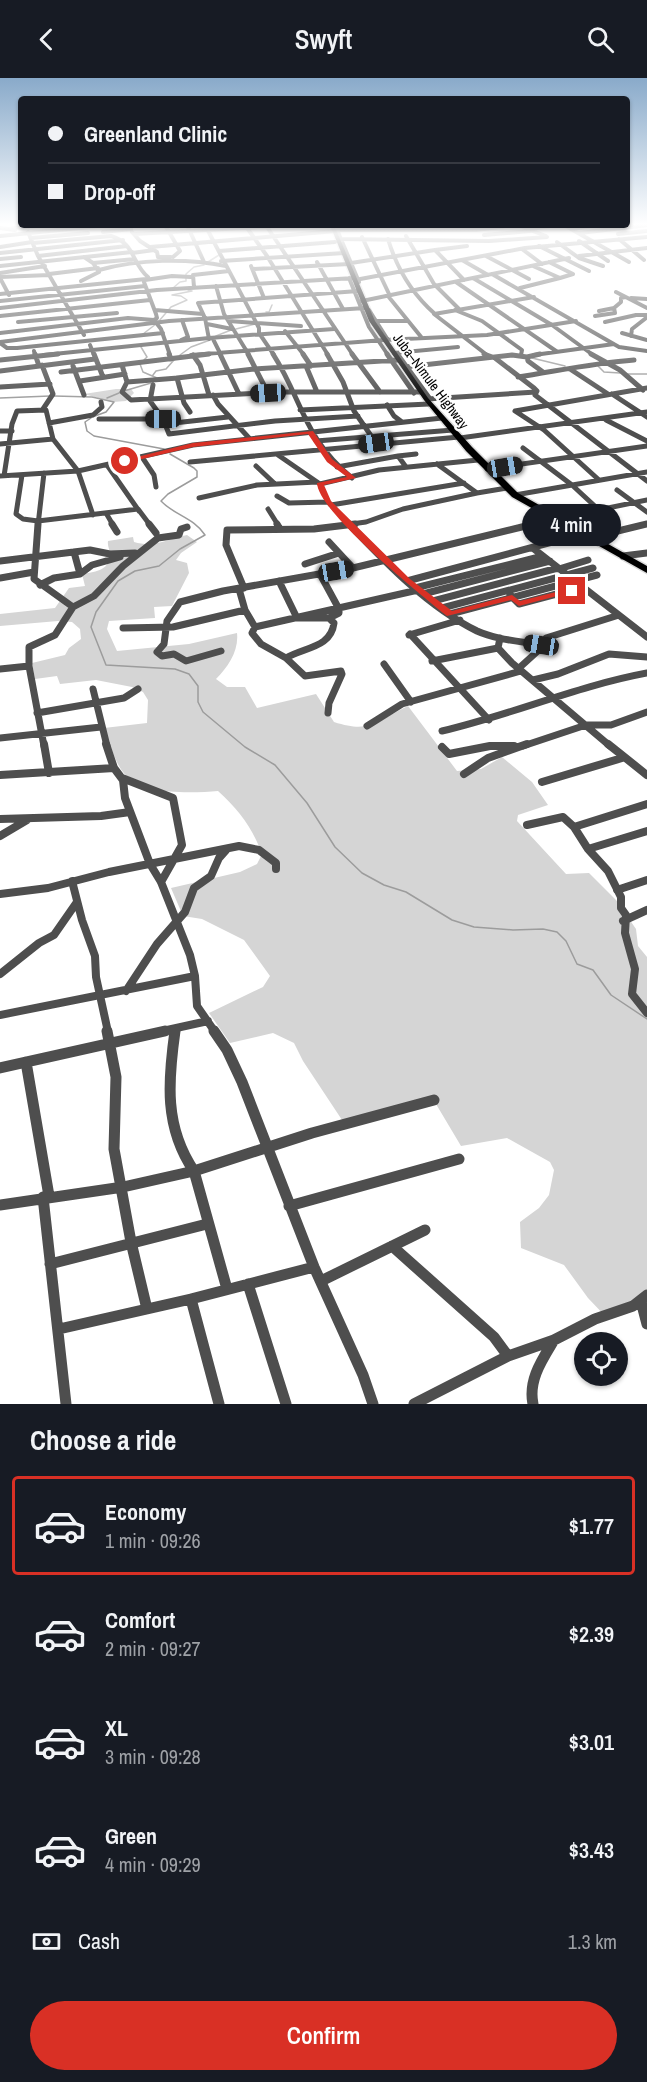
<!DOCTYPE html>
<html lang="en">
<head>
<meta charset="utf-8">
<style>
	body { margin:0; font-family:"Archivo Narrow",sans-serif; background:#242831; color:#f1f3f6; height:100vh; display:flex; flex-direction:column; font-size:22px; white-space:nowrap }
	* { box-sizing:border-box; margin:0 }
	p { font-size:20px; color:#9ea1a6 }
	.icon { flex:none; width:33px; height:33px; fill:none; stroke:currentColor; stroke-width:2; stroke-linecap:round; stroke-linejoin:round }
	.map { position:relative; height:1326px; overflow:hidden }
	.panel { display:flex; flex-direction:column; background:#171b24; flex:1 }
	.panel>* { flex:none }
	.hud { position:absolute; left:18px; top:18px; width:612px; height:132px; border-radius:6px; box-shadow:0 2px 4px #0004; display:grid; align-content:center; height:132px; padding:0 30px; background:#171b24 }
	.fabs { position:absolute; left:574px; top:1254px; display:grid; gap:12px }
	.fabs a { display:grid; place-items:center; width:54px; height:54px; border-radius:50%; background:#171b24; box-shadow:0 2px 4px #0004; font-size:30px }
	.end { position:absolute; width:27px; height:27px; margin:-14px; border:8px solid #d93025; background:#fff; box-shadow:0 0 0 3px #fff }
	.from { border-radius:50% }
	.bubble { position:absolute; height:42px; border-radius:21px; background:#171b24; box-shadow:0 2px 4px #0004; font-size:20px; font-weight:600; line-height:42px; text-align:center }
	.car { position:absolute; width:18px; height:36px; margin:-18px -9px; border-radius:8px; box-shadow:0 0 4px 2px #0007; background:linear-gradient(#222 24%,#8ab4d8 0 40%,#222 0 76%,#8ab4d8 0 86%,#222 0) }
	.hud b { display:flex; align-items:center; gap:21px; height:57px; font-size:22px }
	.hud b+b { border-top:2px solid #363941 }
	.hud i { width:15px; height:15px; background:#f1f3f6 }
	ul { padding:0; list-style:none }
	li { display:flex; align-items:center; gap:18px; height:99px; margin:0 12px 9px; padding:0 18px; border:3px solid transparent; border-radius:6px }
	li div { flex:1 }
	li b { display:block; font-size:22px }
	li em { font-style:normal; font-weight:600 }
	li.current { border-color:#d93025 }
	li>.icon { width:54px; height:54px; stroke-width:1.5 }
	h2 { padding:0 30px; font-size:27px; line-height:72px }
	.pay { display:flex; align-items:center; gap:15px; height:66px; padding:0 30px; font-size:22px }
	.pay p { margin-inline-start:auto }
	.action { display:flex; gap:12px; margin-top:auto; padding:12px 30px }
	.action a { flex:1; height:69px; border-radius:36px; background:#d93025; color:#fff; font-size:24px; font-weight:600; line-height:69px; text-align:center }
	header { display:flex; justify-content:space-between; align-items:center; height:78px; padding:0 30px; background:#171b24; font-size:27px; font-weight:600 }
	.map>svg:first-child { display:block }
</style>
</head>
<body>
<header><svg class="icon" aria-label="back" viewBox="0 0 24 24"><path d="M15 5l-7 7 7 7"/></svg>Swyft<svg class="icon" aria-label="search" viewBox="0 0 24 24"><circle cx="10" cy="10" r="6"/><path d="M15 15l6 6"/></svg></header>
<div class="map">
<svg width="647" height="1326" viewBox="0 0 647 1326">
	<rect width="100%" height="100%" fill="#fff"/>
	<path fill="#d5d5d5" d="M116 311H131L134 315 126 323 113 324 84 316Z
		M187 457 197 464 181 475 176 482 187 485 189 495 172 528 154 529 155 540 109 543 107 551 117 573 189 566 237 555C239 573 228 589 216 601L227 609H245L257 630 316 616 334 644C371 656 376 643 408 628L457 693 481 691 502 679 532 704 548 727 518 737 517 743 566 796 589 795 616 822 636 851 638 868 647 879V1223L608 1241 588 1220 564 1187 521 1170 520 1144 539 1130 549 1117 554 1092 550 1084 507 1060 461 1068 433 1021 344 1045 303 983 294 965 273 955 230 965 209 935 263 909 270 898 244 862 202 841 183 838 171 810 240 794 257 786 262 776C252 749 239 732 218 713 192 715 141 718 123 694 114 683 110 663 104 650L147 645 148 622 143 614 132 609 96 602 60 606 57 598 35 601 32 585 65 577 69 570 81 561 80 551 72 544 58 543 0 548V536L55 530 69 510 85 508 82 496C93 494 109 493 110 478 111 473 107 469 108 463L133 459 134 464C155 470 167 461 187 457Z"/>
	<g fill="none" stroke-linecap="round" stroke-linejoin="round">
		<path stroke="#9c9c9c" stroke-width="1.5" d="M208 184 219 177
			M173 210 180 204 186 203V196L194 189 204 187
			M266 234H269L272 227
			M159 243 171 229 187 222 181 218 172 217 192 213 188 212
			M236 251 255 246
			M143 256 156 246
			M216 258 231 252
			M141 269 147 279 144 282
			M180 277 191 269 210 262
			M532 280 565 288
			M140 286 143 294 157 300
			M598 288 604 294 620 295
			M628 296H647
			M153 297 156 293 166 291 174 282
			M124 313 151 305
			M54 318 92 319 114 324 106 334 95 338
			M0 320 50 318
			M107 320 119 315
			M91 340 85 344 87 353 94 358 164 371
			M170 376 194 390 197 393V399L168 416 161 423C174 437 194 440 205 457L180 471 159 488 135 493 118 503 96 534 91 549 106 587 175 591 189 596 198 608V624L203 634 245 669 275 687 307 725 335 769 362 795 384 807 406 814 452 842 474 849 513 852 543 851 557 854 566 863 577 886 593 892 611 917 647 941"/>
		<defs>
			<path id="major" d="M330 147H334L375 243 428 320 472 369 518 415 647 488V495L512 419 466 373 424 322 369 243Z"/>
		</defs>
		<use href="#major" stroke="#dbdbdb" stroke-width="3"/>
		<path stroke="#4e4e4e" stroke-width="4" d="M165 147 180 173 173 179
			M187 147 204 184
			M205 147 259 250V255L274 277
			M245 147 267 178 328 277
			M335 147 359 204
			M517 147 546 158
			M564 147 629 184
			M267 149 353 277
			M0 150 15 152
			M13 150 47 147
			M530 151 557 147
			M571 151 597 147
			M339 152H476L514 147
			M28 154 38 178 84 257
			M103 154 131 151
			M132 154 140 163 157 174 158 179H171
			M580 155 647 147
			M134 156 295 147
			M618 156 646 153
			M484 157 530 153
			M0 158 108 147
			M406 158 434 206 459 231
			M362 159 390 218
			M31 160 88 155
			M339 161 489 163 547 159
			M388 161C397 191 411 215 435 236
			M619 161 644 182
			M579 163 608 183
			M557 164 579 180 603 188
			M33 165 111 158C135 165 132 186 148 199L144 204 156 236 157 240 154 242 161 251 170 277
			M539 168 589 193
			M0 169 32 164
			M150 169 336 153
			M522 171 542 186
			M435 172 467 168
			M219 173 335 164
			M0 175 123 162
			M132 175 154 172
			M38 178 127 168
			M486 178 529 201
			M579 178 647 170
			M0 181 21 179
			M462 182 488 197
			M221 183 344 175
			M317 184 343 231
			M549 184 573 196 560 200
			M93 185 135 181
			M351 185 435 172 464 202
			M0 188 132 174
			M251 188 264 220
			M253 191 349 186
			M99 192C139 181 186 180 226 188
			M0 195 45 188
			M49 196 98 190
			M492 196 619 269 647 273
			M0 199 49 197
			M0 200 9 217
			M349 200 369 249 388 277
			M473 200 552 247 593 277
			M145 202 172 198 191 199
			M355 202 525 170 647 159
			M81 203 99 194 93 185 84 179
			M456 204 556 273
			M216 208 224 236 249 277
			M194 209 193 197 229 193
			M520 210 560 200 533 188
			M616 214 647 230
			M0 216 146 201
			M388 218 422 260
			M631 220 647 221
			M0 223 145 208
			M362 223 569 180
			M0 230 157 212 354 200
			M155 232 203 236
			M369 232 388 262
			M455 232 482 243 522 272 521 277
			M599 233 614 230 621 224V220L625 219
			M0 238 150 222
			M595 238 615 235 614 230
			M229 243 255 245
			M373 243H407
			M18 244 117 235
			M605 244 636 237H647
			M257 245 301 248
			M207 246 232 251
			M285 253 304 277
			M0 255 128 240 154 242
			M622 255 647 262
			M631 258 632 251 646 240 645 238
			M209 261 205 240 198 225 358 213
			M213 261 221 277
			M181 262 188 259 182 242
			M0 264 169 243 365 230
			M0 265 7 270H17L163 255
			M90 267 94 277
			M34 273 35 277
			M394 275 458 269
			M44 277 209 260 334 251
			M191 277 384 262 487 257 576 243
			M487 277 434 236 534 219
			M510 277H514
			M534 277 614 266"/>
		<path stroke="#4e4e4e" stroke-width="5" d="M35 276 39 288
			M94 276 103 299
			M169 276 171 281
			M220 276 239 316
			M248 276 268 315
			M273 276C303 323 303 360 352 400
			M303 276 311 288
			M327 276 343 304 354 333 376 365
			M352 276 380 314
			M387 276 414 315
			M484 276 495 280 534 310 537 313 535 317 647 403
			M540 276 527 279 528 283 543 294
			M591 276 620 292 643 312
			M193 277 200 287 209 317
			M398 277 430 321
			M0 282 58 276
			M42 287 53 316 43 331
			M122 287 127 304 122 314 131 322 280 314H421
			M73 288 84 317
			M306 288 317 314
			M405 289 512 277 527 279
			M570 291 608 316
			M0 293 95 281
			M61 294 209 276
			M518 299C557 293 594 285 634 282
			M80 303 125 296
			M127 304 178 300
			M153 307 150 323 163 341 169 356 275 343 358 338
			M0 309 50 306
			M612 316 647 339
			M213 317 218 326 249 360
			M427 321 536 314
			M387 327 394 338 402 344
			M300 332 429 326
			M190 334 184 325 177 300 254 291 398 282
			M99 341H163
			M606 342 647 363
			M49 345 93 337 102 329 101 324
			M165 346 228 339
			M0 353H12
			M460 360 647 334
			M316 363 453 352
			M0 366 53 361
			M523 370 572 407 598 431
			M278 377 320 406 328 424 350 447
			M398 378 416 376
			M142 379 154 397 156 409
			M190 384 459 359
			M437 386 477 415 507 410
			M107 387 139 433
			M256 388 274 405
			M337 389 398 378 406 389
			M487 391 647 368
			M22 397 16 436 23 441 38 443 138 431 150 447
			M0 398 78 393 193 367 442 340
			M4 398 12 346 17 333 46 332 53 361 78 393 93 437
			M599 402 544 352 515 333 647 310
			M320 406 379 392 478 382
			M617 412 647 434
			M515 417 647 394
			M277 418 289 425 328 424
			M199 420 257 407 317 404
			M331 427 464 405
			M268 431 278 447
			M106 435 113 447
			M38 447 44 395
			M344 447 366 444 403 431 477 415
			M528 447 552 439 559 440 647 422
			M643 447 647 446"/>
		<path stroke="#4e4e4e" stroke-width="7" d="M38 446 34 501 73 529
			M112 446 117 454
			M149 446 156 455
			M277 446 280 451
			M349 446C386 485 428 529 477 553 497 562 520 563 541 567
			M589 460 647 446
			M329 464 353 490
			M534 471 647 559
			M74 474 80 496
			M623 478 647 475
			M0 483 90 472 110 476 135 475
			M305 486 339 475
			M559 491 588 482
			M320 496 339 531V535L329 540
			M0 500 34 494
			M279 503 297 540H329L334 545C331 570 304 569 286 580L305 598 341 593 342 596 329 625 328 635
			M407 503 582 456
			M40 507 54 500 80 496 92 487 120 479
			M244 510 226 467 227 452 314 451 355 446
			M415 510 543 478
			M239 511 245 532 255 549 418 512
			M423 516 550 483
			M510 517 519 526 583 509
			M433 523 558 490
			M442 530 593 490
			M450 536 597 497
			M255 549 252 555 261 566 286 580
			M123 550 173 549 245 532
			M410 556 489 642
			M409 557 460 542
			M500 560 498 570 512 585 610 668
			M221 573 186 583 174 576 162 578 157 574 164 566 167 543 180 524 223 513 353 490 534 446
			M432 583 498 570
			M384 586 411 624
			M0 591 29 588
			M518 591 540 571 546 560 619 537
			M533 602 558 596 609 576 647 579
			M93 611 107 668
			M37 635 124 620 138 611
			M367 648 402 626 521 593
			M442 653C511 637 577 608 647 595
			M0 660 101 649
			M44 668 29 588V569L55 557 73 529 94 518 123 488 158 460 179 457 181 451 187 449
			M523 668 586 647H611L647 634"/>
		<path stroke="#4e4e4e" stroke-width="8" d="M44 666 49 695
			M106 666 114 690 123 702 125 720 150 786 161 804 190 877 195 898 197 928 215 954
			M608 666 647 697
			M442 669 449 676 490 668H514
			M464 696 488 680 527 666
			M0 697 114 690
			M122 700 173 720 182 767 161 804
			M542 704 622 680
			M0 741 101 738 130 734
			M527 747 563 739 574 749 588 771 608 793 621 819V830L626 837 625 855 635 891 632 916 647 935
			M574 749 647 726
			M0 758 27 742
			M588 771 647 753
			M72 803 82 842 95 878 96 899 108 954
			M617 812 647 802
			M0 816 48 810 109 794 239 768 259 772 276 785V791
			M623 843 647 832
			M0 896 39 865 54 857 77 824
			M126 913 157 866 185 834 194 810 211 798 219 780 227 771
			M0 937 195 898
			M158 954 208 943
			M175 954V952"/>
		<path stroke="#4e4e4e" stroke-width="11" d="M107 953 116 999 114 1071 131 1164 147 1231
			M175 953C168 1003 164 1049 194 1093L227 1211
			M214 953 227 972 242 1004 314 1189 363 1297 373 1326
			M26 984 49 1118
			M0 990 165 953
			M43 1119 66 1326
			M0 1127 123 1109 194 1093 312 1055 434 1022
			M289 1128 459 1081
			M392 1168 494 1259 508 1278
			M50 1186 207 1146
			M321 1203 425 1152
			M248 1206 286 1326
			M191 1221 219 1326
			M641 1223 647 1246
			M59 1251 191 1221 314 1189
			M414 1326 508 1278 554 1262 595 1241 633 1228 647 1217
			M533 1326C528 1302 542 1282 554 1262"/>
		<use href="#major" fill="#000" fill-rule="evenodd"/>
	</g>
	<linearGradient id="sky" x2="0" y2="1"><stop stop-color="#89aaca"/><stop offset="0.44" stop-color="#fff"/><stop offset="1" stop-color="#fff" stop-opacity="0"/></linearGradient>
	<rect width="647" height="332" fill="url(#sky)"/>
	<path fill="#d93025" d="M313 353 332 381 356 400 324 407 331 423 410 501 452 533 512 517 520 523 572 510 576 513 519 528 511 522 447 538C421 517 318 434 317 405L347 399 327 384 308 356 193 369 125 385 121 383 193 365Z"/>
	<g text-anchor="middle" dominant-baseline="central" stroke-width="5" stroke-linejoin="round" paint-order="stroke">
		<g font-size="14" fill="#000" stroke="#fff">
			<text transform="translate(431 303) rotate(53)">Juba–Nimule Highway</text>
		</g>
	</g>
</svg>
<div class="fabs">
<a><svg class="icon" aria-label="locate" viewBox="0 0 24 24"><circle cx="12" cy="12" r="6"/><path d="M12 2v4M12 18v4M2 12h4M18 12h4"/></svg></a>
</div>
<i class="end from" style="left:125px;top:383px"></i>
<i class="end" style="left:572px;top:513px"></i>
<div class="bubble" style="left:522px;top:426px;width:99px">4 min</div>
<i class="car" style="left:268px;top:315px;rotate:267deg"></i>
<i class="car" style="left:163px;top:341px;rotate:270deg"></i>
<i class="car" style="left:376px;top:365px;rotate:262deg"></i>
<i class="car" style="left:505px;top:389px;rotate:81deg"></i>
<i class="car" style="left:336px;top:493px;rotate:80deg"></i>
<i class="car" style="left:541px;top:567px;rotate:279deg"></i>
<div class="hud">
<b><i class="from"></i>Greenland Clinic</b>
<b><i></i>Drop-off</b>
</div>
</div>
<section class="panel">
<h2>Choose a ride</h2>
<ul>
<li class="current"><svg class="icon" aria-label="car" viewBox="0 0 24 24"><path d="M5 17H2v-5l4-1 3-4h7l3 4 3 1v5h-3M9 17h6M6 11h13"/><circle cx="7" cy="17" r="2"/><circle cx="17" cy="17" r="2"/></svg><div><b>Economy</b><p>1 min · 09:26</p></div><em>$1.77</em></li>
<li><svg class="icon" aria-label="car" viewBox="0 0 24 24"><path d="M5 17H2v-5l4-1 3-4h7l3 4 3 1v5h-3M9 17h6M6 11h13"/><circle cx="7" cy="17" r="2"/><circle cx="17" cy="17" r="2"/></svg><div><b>Comfort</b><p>2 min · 09:27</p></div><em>$2.39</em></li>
<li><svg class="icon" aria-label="car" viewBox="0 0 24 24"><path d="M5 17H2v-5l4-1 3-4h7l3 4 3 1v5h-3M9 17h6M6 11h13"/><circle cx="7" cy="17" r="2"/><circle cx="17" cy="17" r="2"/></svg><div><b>XL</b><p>3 min · 09:28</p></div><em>$3.01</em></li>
<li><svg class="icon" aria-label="car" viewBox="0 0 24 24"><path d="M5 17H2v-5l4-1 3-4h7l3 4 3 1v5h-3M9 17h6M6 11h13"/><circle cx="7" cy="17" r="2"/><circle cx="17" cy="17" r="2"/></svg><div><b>Green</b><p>4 min · 09:29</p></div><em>$3.43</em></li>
</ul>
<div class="pay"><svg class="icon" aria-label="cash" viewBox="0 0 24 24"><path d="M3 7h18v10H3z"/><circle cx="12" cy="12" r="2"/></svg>Cash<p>1.3 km</p></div>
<div class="action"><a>Confirm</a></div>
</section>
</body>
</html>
